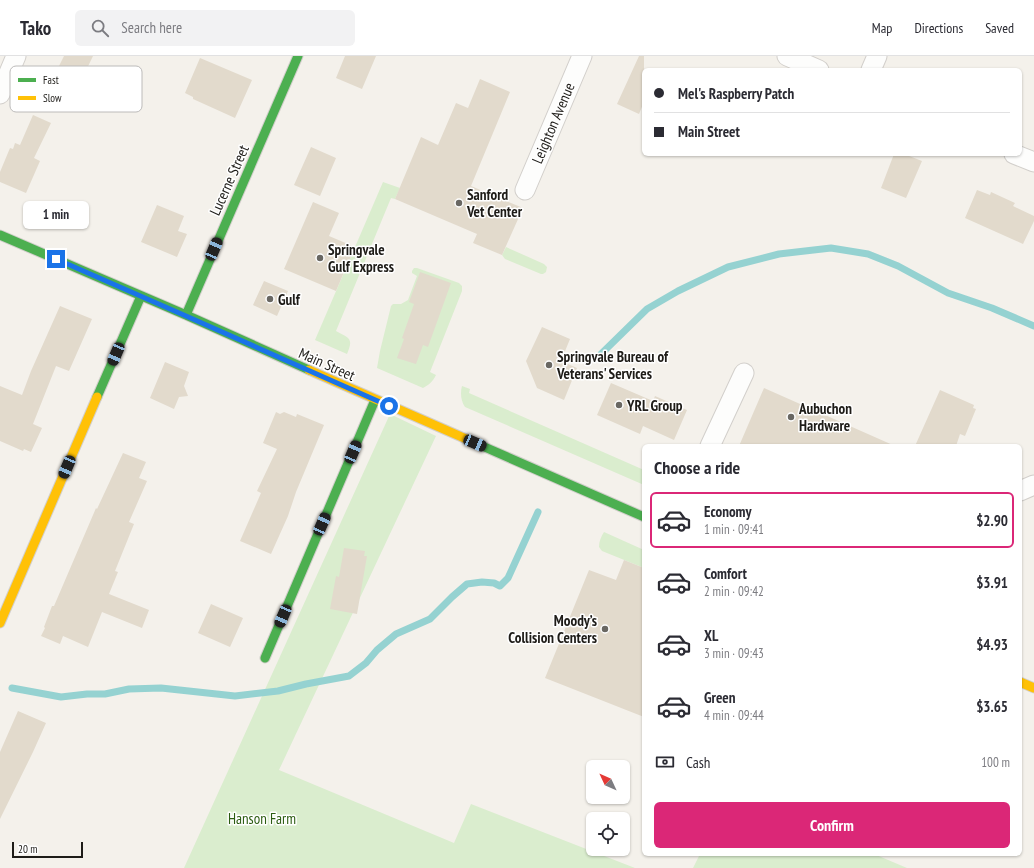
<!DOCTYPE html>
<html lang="en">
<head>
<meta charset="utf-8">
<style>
	body { margin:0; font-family:"PT Sans Narrow",sans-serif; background:#f2f2f3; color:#2b2b33; height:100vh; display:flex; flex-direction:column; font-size:15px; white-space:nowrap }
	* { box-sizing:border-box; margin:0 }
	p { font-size:13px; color:#7c7c81 }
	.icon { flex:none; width:22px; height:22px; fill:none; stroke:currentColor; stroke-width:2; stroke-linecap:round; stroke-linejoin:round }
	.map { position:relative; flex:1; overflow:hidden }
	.panel { position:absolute; left:642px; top:388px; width:380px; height:412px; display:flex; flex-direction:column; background:#fff; border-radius:6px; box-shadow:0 1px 3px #0004 }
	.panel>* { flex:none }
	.hud { position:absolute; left:642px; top:12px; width:380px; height:88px; border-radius:6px; box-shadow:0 1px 3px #0004; display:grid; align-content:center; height:88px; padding:0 12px; background:#fff }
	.needle { width:26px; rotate:314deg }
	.tools { position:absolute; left:586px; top:704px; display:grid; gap:8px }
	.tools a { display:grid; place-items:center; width:44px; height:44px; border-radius:6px; background:#fff; box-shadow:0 1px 3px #0004; font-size:20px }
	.scale { position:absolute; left:12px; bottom:10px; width:71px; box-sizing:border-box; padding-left:4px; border:2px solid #1e1c18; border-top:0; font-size:11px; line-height:14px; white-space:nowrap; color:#1e1c18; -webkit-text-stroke:3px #fff; paint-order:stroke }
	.end { position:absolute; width:18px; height:18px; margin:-9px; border:5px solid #1a73e8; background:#fff; box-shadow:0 0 0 2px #fff }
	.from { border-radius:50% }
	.bubble { position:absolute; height:28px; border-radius:6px; background:#fff; box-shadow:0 1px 3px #0004; font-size:13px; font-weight:700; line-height:28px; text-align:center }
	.car { position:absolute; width:12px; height:24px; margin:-12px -6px; border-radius:5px; box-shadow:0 0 3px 1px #0007; background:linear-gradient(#222 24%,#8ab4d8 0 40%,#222 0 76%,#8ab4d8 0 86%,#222 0) }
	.hud b { display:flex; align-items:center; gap:14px; height:38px; font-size:15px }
	.hud b+b { border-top:1px solid #e1e1e2 }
	.hud i { width:10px; height:10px; background:#2b2b33 }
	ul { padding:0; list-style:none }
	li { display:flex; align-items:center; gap:12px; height:56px; margin:0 8px 6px; padding:0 4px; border:2px solid transparent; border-radius:6px }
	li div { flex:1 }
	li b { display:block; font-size:15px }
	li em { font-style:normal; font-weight:700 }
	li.active { border-color:#db2777 }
	li>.icon { width:36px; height:36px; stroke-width:1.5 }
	h2 { padding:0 12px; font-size:18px; line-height:48px }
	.pay { display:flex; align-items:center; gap:10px; height:44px; padding:0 12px; font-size:15px }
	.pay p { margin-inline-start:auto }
	.cta { display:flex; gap:8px; margin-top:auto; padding:8px 12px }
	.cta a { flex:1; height:46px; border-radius:6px; background:#db2777; color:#fff; font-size:16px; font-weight:700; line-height:46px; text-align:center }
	header { display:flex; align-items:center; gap:24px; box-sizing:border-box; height:56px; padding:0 20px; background:#fff; border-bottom:1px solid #e1e1e2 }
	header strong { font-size:19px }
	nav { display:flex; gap:22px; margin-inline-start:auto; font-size:14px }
	.search { width:280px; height:36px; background:#f2f2f3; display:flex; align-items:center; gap:10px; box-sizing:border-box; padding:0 14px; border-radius:6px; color:#7c7c81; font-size:15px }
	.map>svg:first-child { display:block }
</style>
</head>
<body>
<header>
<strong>Tako</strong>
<div class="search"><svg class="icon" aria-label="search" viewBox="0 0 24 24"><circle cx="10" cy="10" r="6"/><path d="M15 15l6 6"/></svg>Search here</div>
<nav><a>Map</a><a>Directions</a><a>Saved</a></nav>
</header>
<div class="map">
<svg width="1034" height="812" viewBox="0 0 1034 812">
	<rect width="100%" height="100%" fill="#f4f1eb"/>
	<path fill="#daedce" d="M383 126 400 132 395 143 391 142 336 275C349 282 354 282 347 298L315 284Z
		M506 191 544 208 547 211 546 216 543 218H541L505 203 502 199Z
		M414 212H417L459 227 462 230V235L430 316 436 319C433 325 429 329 423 332L377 312 380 295 391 250 393 248H401L408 244 417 220 412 217V215Z
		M462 330 470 333 469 337 644 414V429L465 351C461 345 460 337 462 330Z
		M390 358 436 380 279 714 454 787 471 748 635 812H184Z
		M604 476 644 494V512L602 495 599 491C599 485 601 481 604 476Z
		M700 798H874L907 812H693Z"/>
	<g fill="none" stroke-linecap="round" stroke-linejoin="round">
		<path stroke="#95d2d1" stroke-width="7" d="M601 298 647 253 678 235 728 211 779 198 831 192 868 198 898 210 948 237 992 252 1034 270
			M12 632 61 641 87 638H105L129 633 161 632 235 640 278 635 306 628 349 620 366 607 377 594 396 578 430 563 452 541 467 528 482 526 494 527 500 530 508 522 538 456"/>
	</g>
	<path fill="#e2dacc" d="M64 0H93L80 27 56 16Z
		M345 0H376L362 33 336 22Z
		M639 0H644V46L639 58 617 48Z
		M200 2 252 24 235 62 193 43V41L185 37Z
		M480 23 510 36 471 130 523 152 502 199 473 187 477 178 395 143 421 81 438 89 456 47 468 52Z
		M33 59 51 67 34 102 40 105 26 137 0 126V116L10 92 13 93 15 87 20 89Z
		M311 91 336 102 320 140 294 129Z
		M894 98H904L922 105 906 142 881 132Z
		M977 134 990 139 991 136 1015 147 1013 150 1034 160V165L1023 188 965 162Z
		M313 146 339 157 329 180 355 191 336 235 284 213Z
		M157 149 184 160 178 175 187 178 177 201 141 186Z
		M420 216 451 227 428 291 423 289 416 308 397 302 404 283 402 282 414 248 409 246Z
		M264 225 288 235 277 260 253 249Z
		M60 250 92 263 69 315 56 310 33 368 42 372 31 396 24 393 23 395 0 385V330L22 339 31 315Z
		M542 271 570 283 561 305 577 312 564 344 537 332 526 305Z
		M165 306 189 316 184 330 188 340 179 341 174 353 150 342Z
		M611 327 653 345 655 340 687 354 674 384 643 370 640 378 597 359Z
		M764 332 895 390H739Z
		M940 334 974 349 973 352 976 353 965 380 960 378 956 390H915Z
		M276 356 280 358 284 356 296 361 297 358 324 369 296 436 288 460 271 498 240 485 261 437 257 435 277 393 263 387Z
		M123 397 146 406 139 422 147 425 129 466 134 468 115 515 118 516 109 538 149 554 142 572 102 556 88 591 63 580 60 588 41 580 45 572 44 571 52 550H54L96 452 97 453Z
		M344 492 365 495 364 500H367L357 558 330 553 336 520 339 521Z
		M624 504 644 512V661L545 622 589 514 616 524Z
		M211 548 243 562 230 591 198 577Z
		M18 655 46 667 33 696 0 763V696Z"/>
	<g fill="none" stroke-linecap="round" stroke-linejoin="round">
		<defs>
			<path id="street" d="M787 0 819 14
				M871 14 877 0
				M0 38 16 0
				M1014 98 1034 106
				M525 134 582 0
				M710 390 744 317
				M1020 435 1034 429"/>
			<path id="fast" d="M0 179 186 259 309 314
				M186 259 298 0
				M97 341 141 240
				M480 389 644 461
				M265 602 375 344"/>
			<path id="slow" d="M309 314 480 389
				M0 567 97 341
				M1020 626 1034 632"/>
		</defs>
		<use href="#street" stroke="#d2cfcb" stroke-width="21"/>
		<use href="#fast" stroke="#d2cfcb" stroke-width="11"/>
		<use href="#slow" stroke="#d2cfcb" stroke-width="11"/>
		<use href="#street" stroke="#fdfdfc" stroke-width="19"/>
		<use href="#fast" stroke="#4caf50" stroke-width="9"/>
		<use href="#slow" stroke="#ffc107" stroke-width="9"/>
	</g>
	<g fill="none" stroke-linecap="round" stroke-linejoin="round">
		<path stroke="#1a73e8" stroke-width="5" d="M56 203 186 260 389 350"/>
	</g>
	<g fill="#696762" stroke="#fff" stroke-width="1.5">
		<circle cx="459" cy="147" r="4"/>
		<circle cx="320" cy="202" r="4"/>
		<circle cx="270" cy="243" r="4"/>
		<circle cx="549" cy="309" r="4"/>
		<circle cx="619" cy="349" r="4"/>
		<circle cx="791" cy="361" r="4"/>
		<circle cx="605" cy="573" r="4"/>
	</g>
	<g text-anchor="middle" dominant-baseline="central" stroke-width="3" stroke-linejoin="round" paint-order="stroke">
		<g font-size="15" fill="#1e1c18" stroke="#fff">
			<text transform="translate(553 67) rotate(-67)">Leighton Avenue</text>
			<text transform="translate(229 124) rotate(-66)">Lucerne Street</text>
			<text transform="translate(327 308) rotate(24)">Main Street</text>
		</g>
		<g font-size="15" font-weight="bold" fill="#1e1c18" stroke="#fff" text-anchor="start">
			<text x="467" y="138">Sanford<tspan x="467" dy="17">Vet Center</tspan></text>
			<text x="328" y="193">Springvale<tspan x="328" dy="17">Gulf Express</tspan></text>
			<text x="278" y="243">Gulf</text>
			<text x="557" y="300">Springvale Bureau of<tspan x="557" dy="17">Veterans' Services</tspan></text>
			<text x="627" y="349">YRL Group</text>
			<text x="799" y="352">Aubuchon<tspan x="799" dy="17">Hardware</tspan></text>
			<text x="597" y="564" text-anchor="end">Moody’s<tspan x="597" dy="17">Collision Centers</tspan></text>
		</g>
		<g font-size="15" fill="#2b5c11" stroke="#fff">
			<text x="262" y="762">Hanson Farm</text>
		</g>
	</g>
	<rect x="10" y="10" width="132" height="46" rx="6" fill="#fff" stroke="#bcbbba" stroke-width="1"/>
	<rect x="18" y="22" width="18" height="4" fill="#4caf50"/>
	<rect x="18" y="40" width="18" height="4" fill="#ffc107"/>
	<g font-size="11" fill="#1e1c18">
		<text x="43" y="28">Fast</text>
		<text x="43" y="46">Slow</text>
	</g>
</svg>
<div class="tools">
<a><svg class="needle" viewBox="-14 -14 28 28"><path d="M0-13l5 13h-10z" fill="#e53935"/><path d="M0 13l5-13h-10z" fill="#7c7c81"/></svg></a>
<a><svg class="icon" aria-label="locate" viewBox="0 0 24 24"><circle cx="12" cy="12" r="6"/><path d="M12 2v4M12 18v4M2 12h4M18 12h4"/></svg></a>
</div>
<div class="scale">20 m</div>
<i class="end from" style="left:389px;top:350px"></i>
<i class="end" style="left:56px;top:203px"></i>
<div class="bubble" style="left:23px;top:145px;width:66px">1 min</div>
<i class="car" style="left:214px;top:193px;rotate:23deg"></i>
<i class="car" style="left:116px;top:298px;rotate:203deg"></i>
<i class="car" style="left:475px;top:387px;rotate:113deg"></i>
<i class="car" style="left:353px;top:396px;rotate:23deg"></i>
<i class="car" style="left:67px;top:411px;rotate:203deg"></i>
<i class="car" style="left:322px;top:468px;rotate:24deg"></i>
<i class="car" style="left:283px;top:560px;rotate:203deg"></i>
<div class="hud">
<b><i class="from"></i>Mel's Raspberry Patch</b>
<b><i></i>Main Street</b>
</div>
<section class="panel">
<h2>Choose a ride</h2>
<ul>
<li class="active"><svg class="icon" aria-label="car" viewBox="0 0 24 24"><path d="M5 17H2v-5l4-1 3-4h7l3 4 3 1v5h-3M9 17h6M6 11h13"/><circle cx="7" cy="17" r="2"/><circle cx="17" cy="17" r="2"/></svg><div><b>Economy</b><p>1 min · 09:41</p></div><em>$2.90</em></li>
<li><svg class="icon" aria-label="car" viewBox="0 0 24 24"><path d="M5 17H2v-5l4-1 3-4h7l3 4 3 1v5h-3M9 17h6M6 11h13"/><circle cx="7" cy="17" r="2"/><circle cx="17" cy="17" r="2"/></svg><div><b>Comfort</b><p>2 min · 09:42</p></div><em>$3.91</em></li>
<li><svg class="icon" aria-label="car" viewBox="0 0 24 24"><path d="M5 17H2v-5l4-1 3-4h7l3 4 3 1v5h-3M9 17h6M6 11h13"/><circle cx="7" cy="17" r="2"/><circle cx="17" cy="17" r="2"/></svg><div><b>XL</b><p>3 min · 09:43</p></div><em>$4.93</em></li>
<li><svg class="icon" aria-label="car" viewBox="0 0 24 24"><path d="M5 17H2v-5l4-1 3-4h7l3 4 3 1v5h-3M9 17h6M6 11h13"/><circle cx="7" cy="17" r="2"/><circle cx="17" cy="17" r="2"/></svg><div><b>Green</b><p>4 min · 09:44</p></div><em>$3.65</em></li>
</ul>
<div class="pay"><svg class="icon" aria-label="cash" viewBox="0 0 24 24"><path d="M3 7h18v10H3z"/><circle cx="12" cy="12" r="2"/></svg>Cash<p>100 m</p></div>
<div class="cta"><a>Confirm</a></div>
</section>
</div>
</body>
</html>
